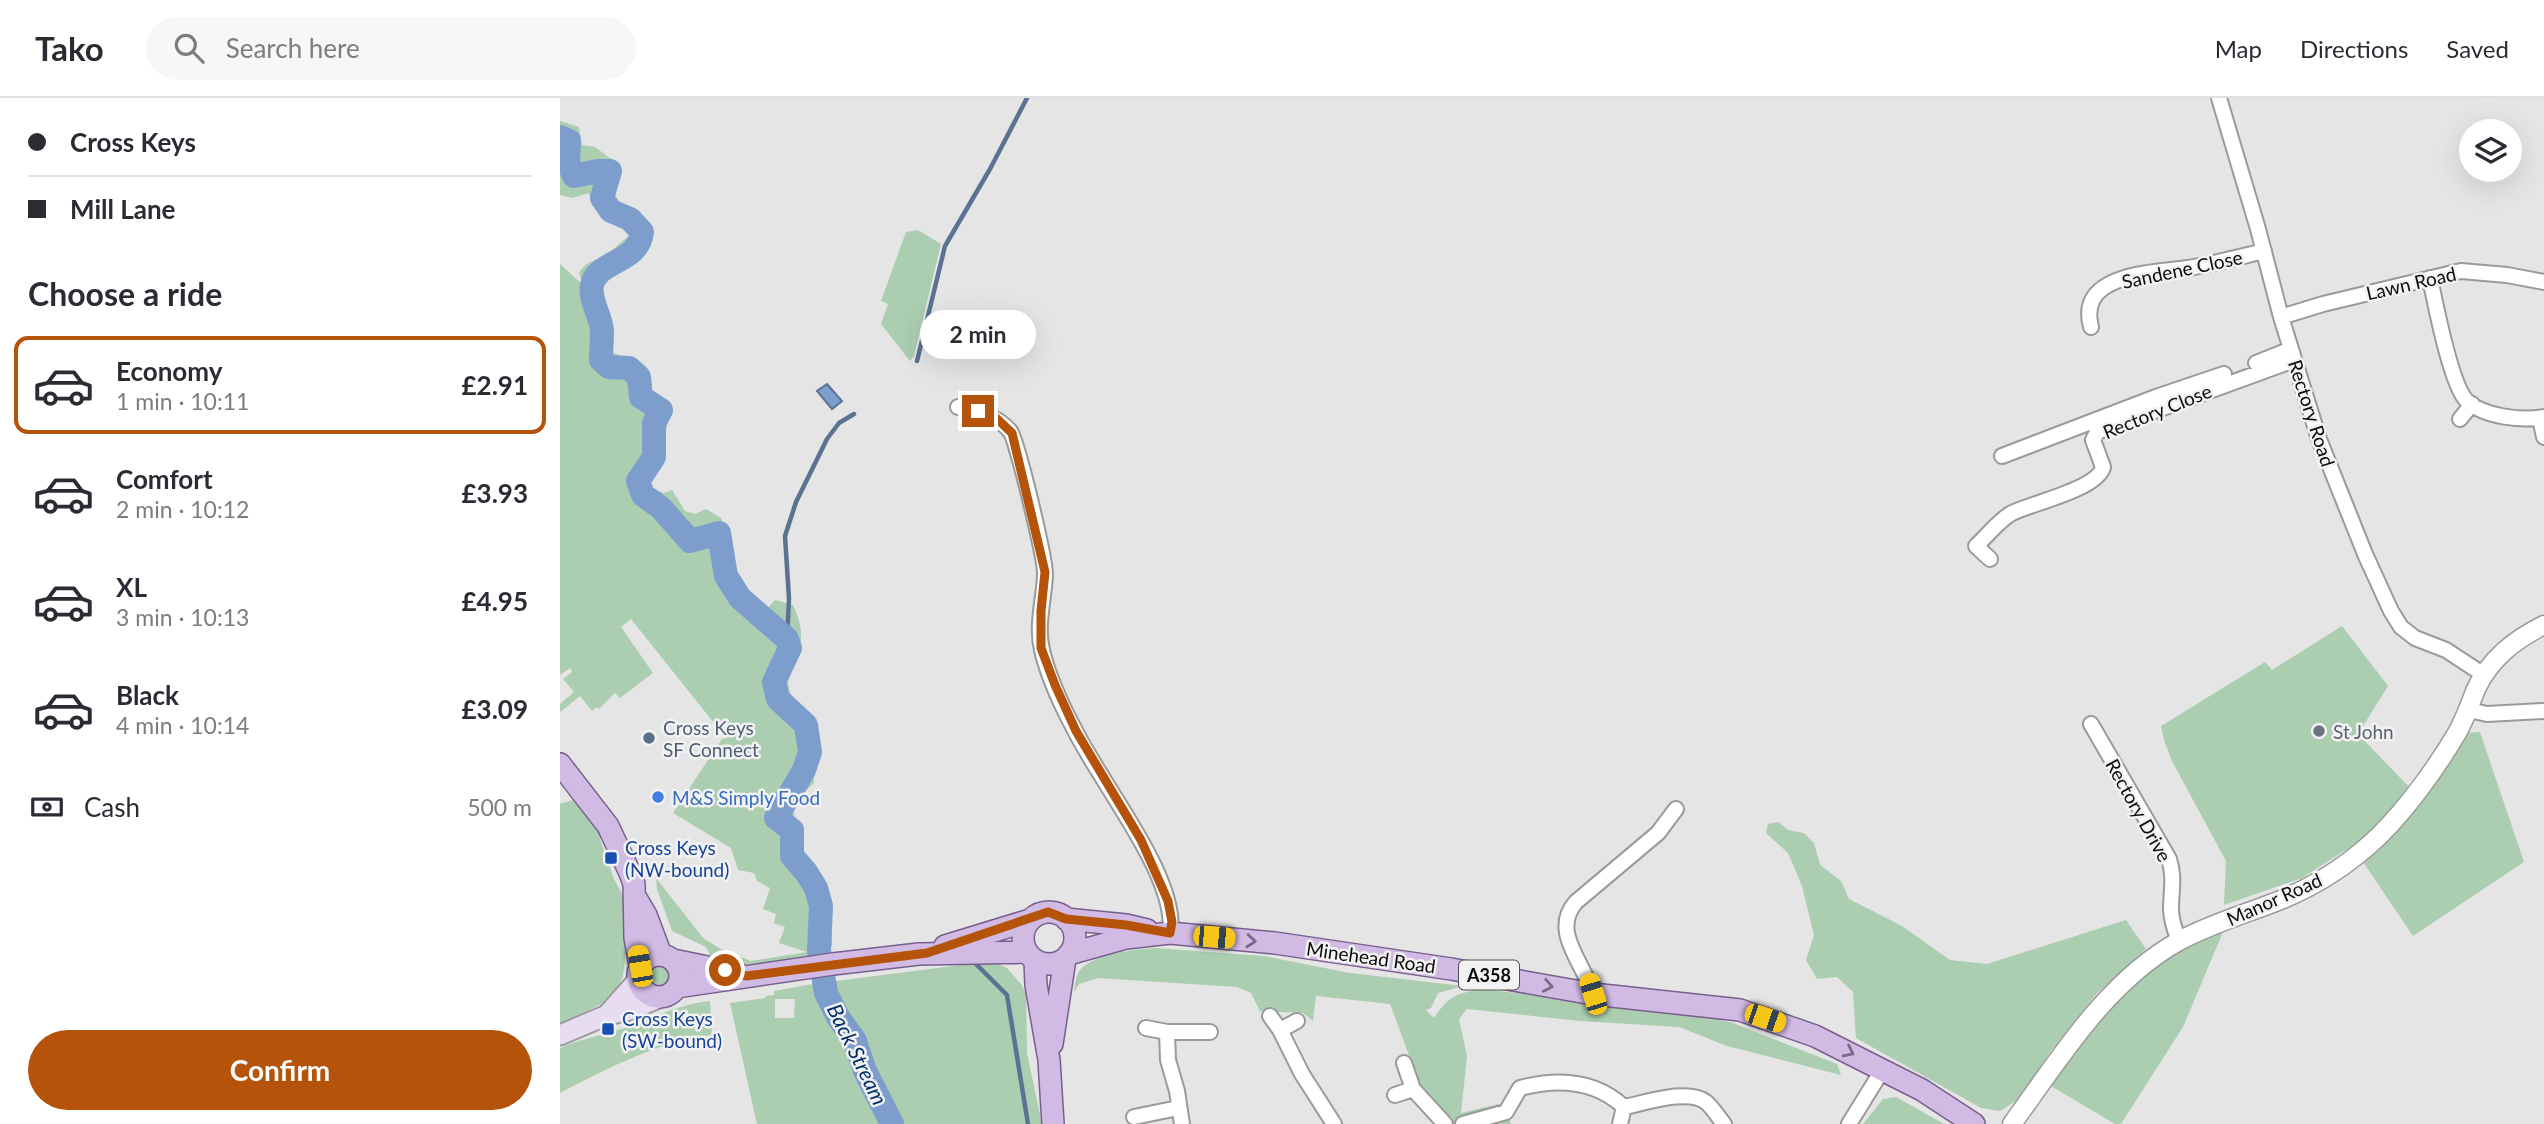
<!DOCTYPE html>
<html lang="en">
<head>
<meta charset="utf-8">
<style>
	body { margin:0; font-family:Lato,sans-serif; background:#f7f7f7; color:#2b2b33; height:100vh; display:flex; flex-direction:column; font-size:26px; white-space:nowrap }
	* { box-sizing:border-box; margin:0 }
	p { font-size:23px; color:#7c7c81 }
	.icon { flex:none; width:38px; height:38px; fill:none; stroke:currentColor; stroke-width:2; stroke-linecap:round; stroke-linejoin:round }
	.map { position:relative; flex:1; overflow:hidden }
	.panel { display:flex; flex-direction:column; background:#fff; width:560px }
	.panel>* { flex:none }
	.banner { display:grid; align-content:center; height:154px; padding:0 28px; background:#fff }
	.fabs { position:absolute; left:1899px; top:21px; display:grid; gap:14px }
	.fabs a { display:grid; place-items:center; width:63px; height:63px; border-radius:50%; background:#fff; box-shadow:0 7px 28px #0002; font-size:35px }
	.end { position:absolute; width:32px; height:32px; margin:-16px; border:9px solid #b45309; background:#fff; box-shadow:0 0 0 4px #fff }
	.from { border-radius:50% }
	.bubble { position:absolute; height:49px; border-radius:24px; background:#fff; box-shadow:0 7px 28px #0002; font-size:23px; font-weight:700; line-height:49px; text-align:center }
	.car { position:absolute; width:21px; height:42px; margin:-21px -10px; border-radius:9px; box-shadow:0 0 5px 2px #0007; background:linear-gradient(#f5c518 24%,#345 0 40%,#f5c518 0 76%,#345 0 86%,#f5c518 0) }
	.banner b { display:flex; align-items:center; gap:24px; height:66px; font-size:26px }
	.banner b+b { border-top:2px solid #e1e1e2 }
	.banner i { width:18px; height:18px; background:#2b2b33 }
	ul { padding:0; list-style:none }
	li { display:flex; align-items:center; gap:21px; height:98px; margin:0 14px 10px; padding:0 14px; border:4px solid transparent; border-radius:14px }
	li div { flex:1 }
	li b { display:block; font-size:26px }
	li em { font-style:normal; font-weight:700 }
	li.active { border-color:#b45309 }
	li>.icon { width:63px; height:63px; stroke-width:1.5 }
	h2 { padding:0 28px; font-size:32px; line-height:84px }
	.pay { display:flex; align-items:center; gap:18px; height:77px; padding:0 28px; font-size:26px }
	.pay p { margin-inline-start:auto }
	.action { display:flex; gap:14px; margin-top:auto; padding:14px 28px }
	.action a { flex:1; height:80px; border-radius:42px; background:#b45309; color:#fff; font-size:28px; font-weight:700; line-height:80px; text-align:center }
	header { display:flex; align-items:center; gap:42px; box-sizing:border-box; height:98px; padding:0 35px; background:#fff; border-bottom:2px solid #e1e1e2 }
	header strong { font-size:33px }
	nav { display:flex; gap:38px; margin-inline-start:auto; font-size:24px }
	.search { width:490px; height:63px; background:#f7f7f7; display:flex; align-items:center; gap:18px; box-sizing:border-box; padding:0 24px; border-radius:38px; color:#7c7c81; font-size:26px }
	main { display:flex; flex:1; min-height:0 }
	.map>svg:first-child { display:block }
</style>
</head>
<body>
<header>
<strong>Tako</strong>
<div class="search"><svg class="icon" aria-label="search" viewBox="0 0 24 24"><circle cx="10" cy="10" r="6"/><path d="M15 15l6 6"/></svg>Search here</div>
<nav><a>Map</a><a>Directions</a><a>Saved</a></nav>
</header>
<main>
<section class="panel">
<div class="banner">
<b><i class="from"></i>Cross Keys</b>
<b><i></i>Mill Lane</b>
</div>
<h2>Choose a ride</h2>
<ul>
<li class="active"><svg class="icon" aria-label="car" viewBox="0 0 24 24"><path d="M5 17H2v-5l4-1 3-4h7l3 4 3 1v5h-3M9 17h6M6 11h13"/><circle cx="7" cy="17" r="2"/><circle cx="17" cy="17" r="2"/></svg><div><b>Economy</b><p>1 min · 10:11</p></div><em>£2.91</em></li>
<li><svg class="icon" aria-label="car" viewBox="0 0 24 24"><path d="M5 17H2v-5l4-1 3-4h7l3 4 3 1v5h-3M9 17h6M6 11h13"/><circle cx="7" cy="17" r="2"/><circle cx="17" cy="17" r="2"/></svg><div><b>Comfort</b><p>2 min · 10:12</p></div><em>£3.93</em></li>
<li><svg class="icon" aria-label="car" viewBox="0 0 24 24"><path d="M5 17H2v-5l4-1 3-4h7l3 4 3 1v5h-3M9 17h6M6 11h13"/><circle cx="7" cy="17" r="2"/><circle cx="17" cy="17" r="2"/></svg><div><b>XL</b><p>3 min · 10:13</p></div><em>£4.95</em></li>
<li><svg class="icon" aria-label="car" viewBox="0 0 24 24"><path d="M5 17H2v-5l4-1 3-4h7l3 4 3 1v5h-3M9 17h6M6 11h13"/><circle cx="7" cy="17" r="2"/><circle cx="17" cy="17" r="2"/></svg><div><b>Black</b><p>4 min · 10:14</p></div><em>£3.09</em></li>
</ul>
<div class="pay"><svg class="icon" aria-label="cash" viewBox="0 0 24 24"><path d="M3 7h18v10H3z"/><circle cx="12" cy="12" r="2"/></svg>Cash<p>500 m</p></div>
<div class="action"><a>Confirm</a></div>
</section>
<div class="map">
<svg width="1984" height="1026" viewBox="0 0 1984 1026">
	<rect width="100%" height="100%" fill="#e5e5e6"/>
	<path fill="#abcdb0" fill-rule="evenodd" d="M0 23 19 29 22 47 35 49 55 64 53 101C73 108 82 123 86 143L79 156 39 186 43 223 49 240 46 252C80 264 76 270 93 298L101 300 110 317 98 360 86 378 88 389 104 395 112 392 125 413 135 416 146 411 161 420 168 436 177 480 206 512 215 502 233 507C239 520 244 535 239 550 235 561 228 568 228 581 228 603 242 607 248 625 255 643 252 666 254 685L233 705 235 721 244 744 242 761C259 788 273 815 272 848L249 854V860L181 867 152 861 146 849 112 833 97 791 96 780 144 841 161 851 191 863 247 854 219 845 225 829 214 825 216 816 203 811 210 790 197 783 194 775 178 772 171 750 113 715 162 641 166 640 71 521 61 529 93 575 60 600 55 595 39 611 37 609 32 613 20 598 0 614V606L14 594 3 581 12 574 10 570 0 577V166L23 187 19 175C27 163 31 164 43 159 53 153 61 143 71 137L70 129 62 124H47L28 95 13 100 0 97V64L3 59 0 50Z
		M358 132 381 146 354 258 350 263 321 226 328 206 321 203 346 134Z
		M1782 528 1828 588 1798 636 1852 692 1806 739 1742 780 1664 807 1666 763 1613 665 1605 645 1601 628 1705 564 1712 572Z
		M1920 634 1964 764 1853 838 1803 764 1825 745 1906 635Z
		M16 701 39 728 40 741 54 781 65 801 67 840 63 878 57 891 41 906 0 926V706Z
		M1218 724 1228 732 1244 735 1254 745 1260 767 1281 783 1289 801 1342 828 1390 862 1427 866 1566 822 1586 851 1537 895 1490 954 1460 1000 1440 1013 1421 1010 1296 940 1293 894 1277 879 1257 881 1246 862 1254 837 1242 788 1228 755 1206 735 1208 726Z
		M1663 834 1623 929 1561 1026H1555L1491 988 1521 940 1555 899 1614 853 1650 837Z
		M596 850 704 858 790 875 903 888 878 895 871 910 866 912 874 920C890 897 895 896 922 891L1134 916 1173 925 1277 966 1281 977 1167 948 1119 929 1020 923 907 911 899 921 907 958 901 1015 943 1005 951 1026H894L892 1019 886 1017 859 984 830 906 756 898 753 923 743 915 700 913 691 895 677 889 538 880 519 886 514 894C515 887 515 878 520 872 533 856 576 851 596 850Z
		M432 863 447 870 461 886 466 895 467 955 482 1026H197L170 905 205 900 206 898 214 897V893L253 886ZM215 901H235L234 920H215Z
		M87 878a12 12 0 1 1 24 0a12 12 0 1 1-24 0Z
		M150 903 152 937C104 941 44 972 0 995V950C21 941 43 937 64 930 92 920 120 906 150 903Z
		M1336 999 1384 1026H1303L1323 1001Z"/>
	<path fill="#7d9ecd" stroke="#5b7293" stroke-width="2" d="M267 286 282 303 272 311 257 293Z"/>
	<g fill="none" stroke-linecap="round" stroke-linejoin="round">
		<path stroke="#5b7293" stroke-width="4.5" d="M357 263 385 148 430 71 467 0
			M227 541 229 501 225 438 236 404 267 341 279 325 294 316
			M416 866 447 897 468 1026"/>
		<path stroke="#7d9ecd" stroke-width="24" d="M0 39 9 43 8 64 14 78 38 73H50L42 100 51 113 70 121 82 134C78 166 37 162 32 187 29 203 42 219 42 234 42 243 41 252 41 262L49 269 69 270 79 279 81 299 101 312 94 325V359L78 383 83 397 101 410 130 443 159 435 166 478 180 500 227 541 230 550 214 584 218 601 246 627 250 654 244 672 216 720 232 732V758L246 774 256 790 261 808 259 852 266 895 278 919 295 943 305 973 332 1026"/>
		<defs>
			<path id="minor" d="M1659 0 1698 131 1721 219 1759 341 1805 456 1831 513 1841 529 1855 540 1886 552 1924 577
				M1870 180C1875 204 1891 288 1907 303 1924 319 1962 323 1984 319
				M1721 219 1763 206 1901 173 1947 177 1984 184
				M1531 229C1527 214 1529 200 1543 190 1566 174 1601 174 1628 170 1654 166 1679 159 1704 153
				M1696 265 1731 251
				M398 309C418 313 436 317 450 333 457 341 486 464 485 477 484 501 476 528 482 552 491 591 519 643 541 677 564 716 617 789 610 835
				M1980 320 1984 339
				M1900 321 1912 306
				M1442 358 1596 299 1664 276
				M1430 461 1416 448C1427 438 1439 422 1452 415 1472 405 1538 391 1543 369L1533 342 1537 334 1734 262
				M1909 612 1927 616 1984 613
				M1531 626 1609 761C1615 779 1611 793 1611 811 1611 822 1615 833 1619 843
				M1033 896C1024 865 990 833 1016 804L1098 735 1116 711
				M710 918 720 932 742 976 774 1026
				M586 930 607 934
				M720 932 737 923
				M844 965 853 991 885 1026
				M835 997 853 991
				M574 1019 618 1010
				M622 1026 617 993 608 962 607 934H650
				M903 1026 946 1014 960 990C998 980 1035 982 1064 1009 1085 1005 1128 990 1146 1004 1153 1010 1158 1019 1164 1026
				M1060 1026 1064 1009
				M1289 1026 1323 971"/>
			<path id="tertiary" d="M1452 1026C1500 960 1546 884 1619 843 1652 825 1689 815 1723 801 1759 786 1792 764 1820 737 1848 709 1877 669 1897 635 1905 621 1910 606 1916 591 1930 561 1954 542 1984 527"/>
			<path id="secondary" d="M47 917 78 882
				M0 937 47 917 70 912 101 899"/>
			<path id="primary" d="M0 666 48 728 70 775 74 786 75 840 80 868
				M76 800 86 817 101 857
				M463 840a26 26 0 1 1 52 0a26 26 0 1 1-52 0Z
				M506 821 566 827 587 832
				M385 848 470 822
				M509 856 566 840 610 835 715 845 891 871 1033 896 1180 912 1255 938 1362 992 1414 1026
				M78 878a21 21 0 1 1 42 0a21 21 0 1 1-42 0Z
				M113 862 177 875
				M475 862 476 887 489 962 493 1026
				M117 889 273 866 359 856 466 854
				M492 946 505 861"/>
		</defs>
		<use href="#minor" stroke="#9a9a9b" stroke-width="18"/>
		<use href="#tertiary" stroke="#9a9a9b" stroke-width="21"/>
		<use href="#secondary" stroke="#9a9a9b" stroke-width="23"/>
		<use href="#primary" stroke="#785f8d" stroke-width="24"/>
		<use href="#minor" stroke="#fff" stroke-width="14"/>
		<use href="#tertiary" stroke="#fff" stroke-width="18"/>
		<use href="#secondary" stroke="#e8dcf2" stroke-width="19"/>
		<use href="#primary" stroke="#d1bae4" stroke-width="21"/>
	</g>
	<defs><path id="oneway-chevron" d="M-2-3.5L2.5 0L-2 3.5" fill="none" stroke-width="1.6" stroke-linecap="round" stroke-linejoin="round" transform="scale(1.75)"/></defs>
	<g stroke="#786b83">
		<use href="#oneway-chevron" transform="translate(691 843) rotate(5)"/>
		<use href="#oneway-chevron" transform="translate(988 888) rotate(11)"/>
		<use href="#oneway-chevron" transform="translate(1289 954) rotate(26)"/>
	</g>
	<g fill="none" stroke-linecap="round" stroke-linejoin="round">
		<path stroke="#b45309" stroke-width="9" d="M165 872 186 878 367 855 488 814 506 821 566 827 610 835 612 824 608 803 581 742 516 633 495 587 481 550V513L485 474 452 335 435 319 418 313"/>
	</g>
	<circle fill="#6b7280" stroke="#f2f2f3" stroke-width="2.5" cx="1759" cy="633" r="7"/>
	<circle fill="#5c6f8a" stroke="#f2f2f3" stroke-width="2.5" cx="89" cy="640" r="7"/>
	<circle fill="#3f7fe0" stroke="#f2f2f3" stroke-width="2.5" cx="98" cy="699" r="7"/>
	<g fill="#1a4fb4" stroke="#f2f2f3" stroke-width="2.5">
		<rect x="44" y="753" width="14" height="14" rx="3.5"/>
		<rect x="41" y="924" width="14" height="14" rx="3.5"/>
	</g>
	<g text-anchor="middle" dominant-baseline="central" stroke-width="5" stroke-linejoin="round" paint-order="stroke">
		<rect fill="#f2f2f3" stroke="#505051" stroke-width="2" x="899" y="862.5" width="60" height="29" rx="5"/>
		<g font-size="18" font-weight="bold" fill="#0b0b0c">
			<text x="929" y="877">A358</text>
		</g>
		<g font-size="19" fill="#0b0b0c" stroke="#f2f2f3">
			<text transform="translate(1622 171) rotate(-12)">Sandene Close</text>
			<text transform="translate(1851 185) rotate(-13)">Lawn Road</text>
			<text transform="translate(1597 313) rotate(-22)">Rectory Close</text>
			<text transform="translate(1752 315) rotate(72)">Rectory Road</text>
			<text transform="translate(1579 712) rotate(61)">Rectory Drive</text>
			<text transform="translate(1714 801) rotate(-24)">Manor Road</text>
			<text transform="translate(811 859) rotate(8)">Minehead Road</text>
		</g>
		<g font-size="19" fill="#4e5e75" stroke="#f2f2f3" text-anchor="start">
			<text x="103" y="629">Cross Keys<tspan x="103" dy="22">SF Connect</tspan></text>
		</g>
		<g font-size="19" fill="#5b616d" stroke="#f2f2f3" text-anchor="start">
			<text x="1773" y="633">St John</text>
		</g>
		<g font-size="19" fill="#366cbe" stroke="#f2f2f3" text-anchor="start">
			<text x="112" y="699">M&amp;S Simply Food</text>
		</g>
		<g font-size="19" fill="#164399" stroke="#f2f2f3" text-anchor="start">
			<text x="65" y="749">Cross Keys<tspan x="65" dy="22">(NW-bound)</tspan></text>
			<text x="62" y="920">Cross Keys<tspan x="62" dy="22">(SW-bound)</tspan></text>
		</g>
		<g font-size="21" font-style="italic" fill="#022f67" stroke="#f2f2f3">
			<text transform="translate(298 956) rotate(64)">Back Stream</text>
		</g>
	</g>
</svg>
<div class="fabs">
<a><svg class="icon" aria-label="layers" viewBox="0 0 24 24"><path d="M12 4l9 5-9 5-9-5zM3 14l9 5 9-5"/></svg></a>
</div>
<i class="end from" style="left:165px;top:872px"></i>
<i class="end" style="left:418px;top:313px"></i>
<div class="bubble" style="left:360px;top:212px;width:116px">2 min</div>
<i class="car" style="left:654px;top:839px;rotate:95deg"></i>
<i class="car" style="left:80px;top:868px;rotate:350deg"></i>
<i class="car" style="left:1033px;top:896px;rotate:343deg"></i>
<i class="car" style="left:1205px;top:920px;rotate:109deg"></i>
</div>
</main>
</body>
</html>
